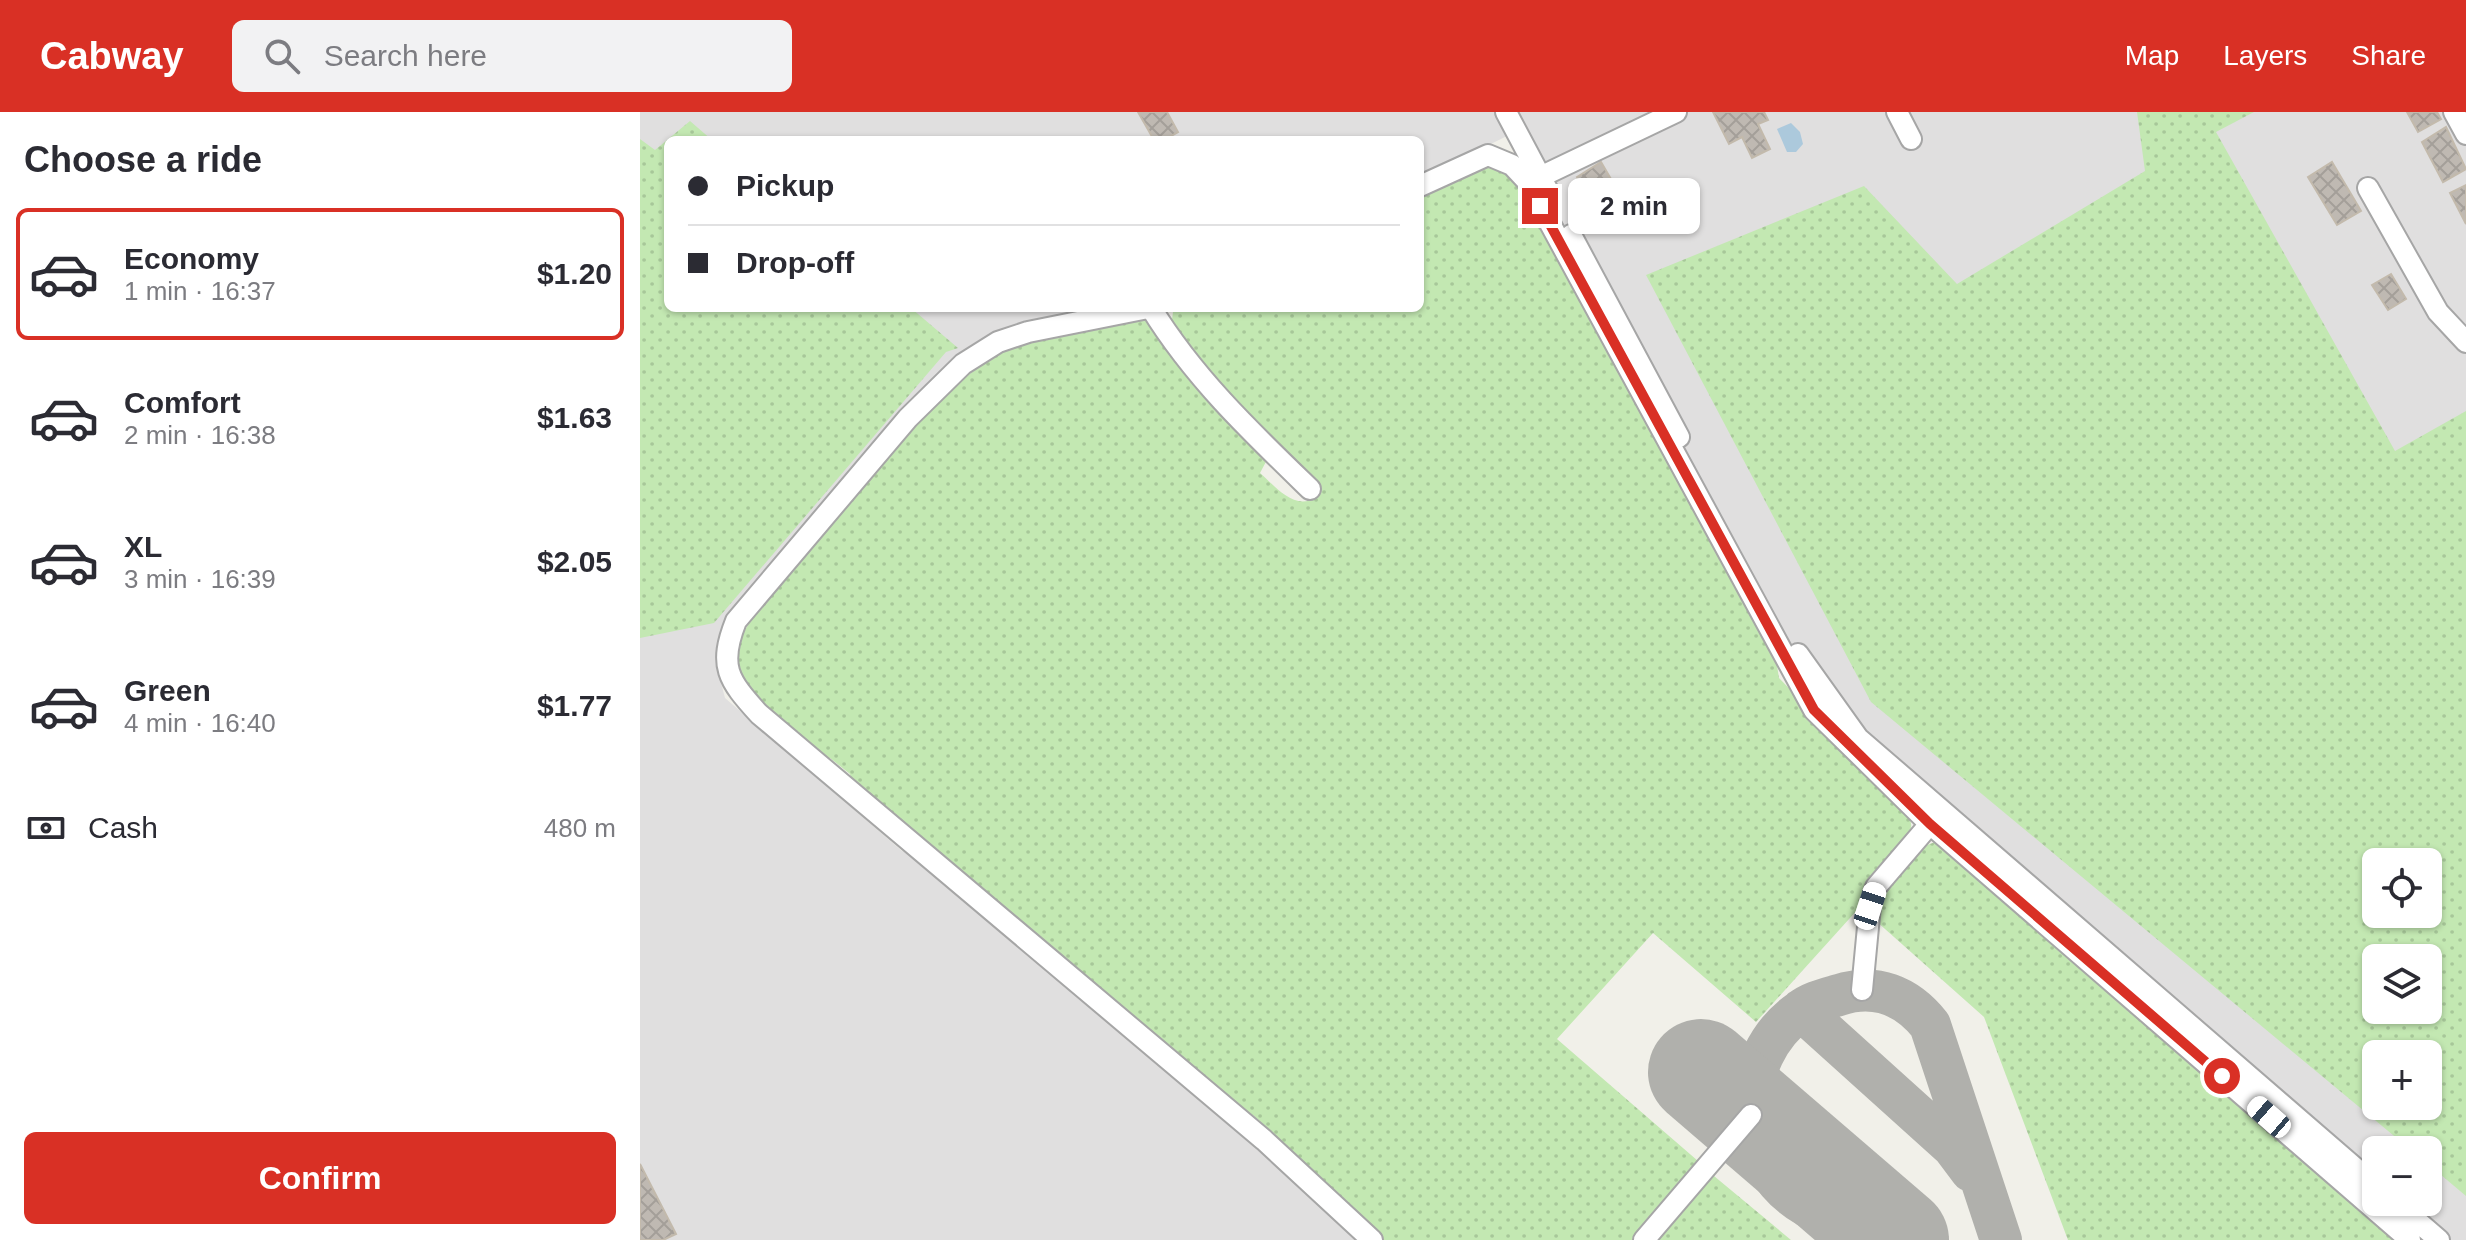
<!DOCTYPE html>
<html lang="en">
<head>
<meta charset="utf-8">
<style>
	body { margin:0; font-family:Helvetica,sans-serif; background:#f2f2f3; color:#2b2b33; height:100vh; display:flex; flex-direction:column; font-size:30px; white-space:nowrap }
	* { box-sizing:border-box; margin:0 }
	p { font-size:26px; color:#7c7c81 }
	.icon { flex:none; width:44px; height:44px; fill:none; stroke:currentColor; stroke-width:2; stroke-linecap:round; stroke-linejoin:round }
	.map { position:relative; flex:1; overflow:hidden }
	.side { display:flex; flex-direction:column; background:#fff; width:640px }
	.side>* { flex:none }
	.top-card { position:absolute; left:24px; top:24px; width:760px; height:176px; border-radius:12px; box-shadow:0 2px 6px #0004; display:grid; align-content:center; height:176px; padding:0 24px; background:#fff }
	.controls { position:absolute; left:1722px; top:736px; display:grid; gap:16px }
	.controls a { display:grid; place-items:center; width:80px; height:80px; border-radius:12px; background:#fff; box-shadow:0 2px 6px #0004; font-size:40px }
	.end { position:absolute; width:36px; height:36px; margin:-18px; border:10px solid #d93025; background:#fff; box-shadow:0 0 0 4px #fff }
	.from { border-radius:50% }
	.bubble { position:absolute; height:56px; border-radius:12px; background:#fff; box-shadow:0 2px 6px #0004; font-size:26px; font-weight:700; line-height:56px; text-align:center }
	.car { position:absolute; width:24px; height:48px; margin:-24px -12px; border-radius:10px; box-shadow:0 0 6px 2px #0007; background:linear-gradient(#fff 24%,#345 0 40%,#fff 0 76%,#345 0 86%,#fff 0) }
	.top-card b { display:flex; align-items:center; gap:28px; height:76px; font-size:30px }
	.top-card b+b { border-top:2px solid #e1e1e2 }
	.top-card i { width:20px; height:20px; background:#2b2b33 }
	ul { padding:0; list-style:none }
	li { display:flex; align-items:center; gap:24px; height:132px; margin:0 16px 12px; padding:0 8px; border:4px solid transparent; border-radius:12px }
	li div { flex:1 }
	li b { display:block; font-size:30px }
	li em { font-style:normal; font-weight:700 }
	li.on { border-color:#d93025 }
	li>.icon { width:72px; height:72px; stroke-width:1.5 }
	h2 { padding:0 24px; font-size:36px; line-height:96px }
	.pay { display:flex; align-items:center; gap:20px; height:88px; padding:0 24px; font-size:30px }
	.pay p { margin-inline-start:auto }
	.primary-button { display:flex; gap:16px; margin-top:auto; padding:16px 24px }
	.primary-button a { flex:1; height:92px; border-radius:12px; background:#d93025; color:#fff; font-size:32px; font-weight:700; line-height:92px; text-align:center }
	header { display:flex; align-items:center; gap:48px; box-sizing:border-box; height:112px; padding:0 40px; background:#d93025; color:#fff }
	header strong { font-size:38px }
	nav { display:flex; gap:44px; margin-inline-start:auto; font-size:28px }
	.search { width:560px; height:72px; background:#f2f2f3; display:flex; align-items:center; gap:20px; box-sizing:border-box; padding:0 28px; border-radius:12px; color:#7c7c81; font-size:30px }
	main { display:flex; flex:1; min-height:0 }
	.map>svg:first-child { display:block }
</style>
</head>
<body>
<header>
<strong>Cabway</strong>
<div class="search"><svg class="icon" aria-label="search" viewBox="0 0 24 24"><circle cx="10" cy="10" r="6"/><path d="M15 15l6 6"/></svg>Search here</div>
<nav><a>Map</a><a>Layers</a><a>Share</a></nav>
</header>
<main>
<section class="side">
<h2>Choose a ride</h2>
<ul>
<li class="on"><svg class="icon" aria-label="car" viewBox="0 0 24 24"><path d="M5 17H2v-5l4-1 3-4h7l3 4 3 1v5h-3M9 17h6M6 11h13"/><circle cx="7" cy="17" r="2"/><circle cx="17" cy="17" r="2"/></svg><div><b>Economy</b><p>1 min · 16:37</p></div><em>$1.20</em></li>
<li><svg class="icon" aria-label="car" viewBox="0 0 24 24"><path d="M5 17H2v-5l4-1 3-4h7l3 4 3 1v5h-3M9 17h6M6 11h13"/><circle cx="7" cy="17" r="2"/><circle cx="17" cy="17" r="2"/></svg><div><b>Comfort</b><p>2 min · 16:38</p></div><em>$1.63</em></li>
<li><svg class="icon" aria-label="car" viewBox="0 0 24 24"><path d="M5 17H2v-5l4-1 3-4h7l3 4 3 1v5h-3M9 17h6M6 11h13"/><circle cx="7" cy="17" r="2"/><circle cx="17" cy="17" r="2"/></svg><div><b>XL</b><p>3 min · 16:39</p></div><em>$2.05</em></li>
<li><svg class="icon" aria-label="car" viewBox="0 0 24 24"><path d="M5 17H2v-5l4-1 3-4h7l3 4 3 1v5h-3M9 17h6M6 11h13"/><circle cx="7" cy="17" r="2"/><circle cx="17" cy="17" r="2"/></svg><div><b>Green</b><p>4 min · 16:40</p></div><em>$1.77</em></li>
</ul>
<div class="pay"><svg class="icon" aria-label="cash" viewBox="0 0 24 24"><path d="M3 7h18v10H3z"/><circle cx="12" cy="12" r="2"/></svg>Cash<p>480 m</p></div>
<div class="primary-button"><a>Confirm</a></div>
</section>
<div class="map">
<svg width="1826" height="1128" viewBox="0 0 1826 1128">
	<defs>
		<pattern id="grass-dots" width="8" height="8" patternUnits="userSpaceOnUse" patternTransform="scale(2)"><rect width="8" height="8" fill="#c3e8b2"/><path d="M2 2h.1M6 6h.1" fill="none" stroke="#a7c799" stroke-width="1.8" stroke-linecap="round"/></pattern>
		<pattern id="building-cross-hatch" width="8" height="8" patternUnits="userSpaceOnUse" patternTransform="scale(2)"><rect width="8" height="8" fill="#bfb9b2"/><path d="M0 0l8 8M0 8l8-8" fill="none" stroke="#a49f99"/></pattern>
	</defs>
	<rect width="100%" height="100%" fill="#f1f0e9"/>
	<path fill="#e0dfdf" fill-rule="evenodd" d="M0 0H1826V1128H1785L1742 1090H1788V1038H1736V1085L1299 704 1177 585 876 36H873L869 23 780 67V28H28V196H456L368 216 333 235 80 528 77 556 85 586 262 739 285 749 723 1128H0ZM1736 750H1788V802H1736ZM1736 846H1788V898H1736ZM1736 942H1788V994H1736Z"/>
	<path fill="url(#grass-dots)" fill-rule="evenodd" d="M1497 0H1614L1576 20 1755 339 1826 299V1084L1788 1052V1038H1771L1231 590 1006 163 1224 74 1317 172 1505 59ZM1736 750H1788V802H1736ZM1788 846V898H1736V846ZM1736 942H1788V994H1736Z
		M50 9 72 28H28V196H271L318 236 306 240 74 511 0 526V27L15 38Z
		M841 50 873 63 1133 529 1139 566 1266 697C1268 702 1272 710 1271 715 1270 738 1231 774 1219 796L1116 910 1013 821 917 927 1058 1049 1001 1128H741L632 1028 631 1019 613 1003 604 1005 212 675 210 662 190 646 177 645 128 601 96 564 98 530 119 494 278 312 323 267 353 244 402 224 501 206 514 211 629 344 620 361C635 374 655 400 676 385V377L640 343 531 215 533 200 545 196H780V83Z
		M1295 730C1321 742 1358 768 1370 795L1765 1128H1428L1344 905 1236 809 1237 784 1282 735Z
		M1074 1064 1151 1128H1011L1058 1074Z"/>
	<path fill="#acc9dc" d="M1151 11 1160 20 1163 32 1156 40H1147L1137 17Z"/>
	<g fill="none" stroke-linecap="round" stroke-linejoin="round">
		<path stroke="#b0b0ac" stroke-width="42" d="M1161 898 1313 1035 1331 1059
			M1237 1112C1212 1110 1189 1106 1167 1094 1094 1052 1094 946 1160 899 1171 890 1185 887 1199 883 1236 871 1267 884 1290 913L1361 1128"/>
		<path stroke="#b0b0ac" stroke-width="106" d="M1061 960 1256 1128"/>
	</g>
	<path fill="url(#building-cross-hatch)" stroke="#c3baac" stroke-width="2" d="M498 0H527L538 20 524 28H514Z
		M1073 0H1124L1128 8 1118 12 1130 37 1112 46 1102 25 1089 32Z
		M1767 0H1797L1801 7 1778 20Z
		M1806 15 1826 57 1803 70 1782 30Z
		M961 50 989 98 963 113 937 65Z
		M1692 50 1721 99 1697 113 1668 65Z
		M1826 73V112L1810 81Z
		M1751 162 1766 187 1748 198 1732 173Z
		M0 1052 36 1122 23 1128H0Z"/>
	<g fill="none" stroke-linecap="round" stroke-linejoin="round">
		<defs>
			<path id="minor" d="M866 0 909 81
				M1257 0 1271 27
				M1814 0 1826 22
				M900 65 1036 0
				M780 74 848 43 872 53 887 69 1174 598 1290 712 1770 1128
				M1728 76 1798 200 1826 230
				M931 123 1039 325
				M508 196 388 220 358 230 323 252 268 306 96 509C78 554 88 568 119 602L624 1028 732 1128
				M511 196C554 266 612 321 670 377
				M1158 542 1218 626 1736 1074
				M1222 878 1230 794 1236 775 1290 712
				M1755 1090 1799 1128
				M1004 1128 1111 1003"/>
		</defs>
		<use href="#minor" stroke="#a6a6a6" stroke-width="24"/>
		<use href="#minor" stroke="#fff" stroke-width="20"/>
	</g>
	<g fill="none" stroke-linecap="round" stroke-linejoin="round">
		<path stroke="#d93025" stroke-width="10" d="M900 94 1174 598 1290 712 1582 964"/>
	</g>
</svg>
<div class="controls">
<a><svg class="icon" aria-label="locate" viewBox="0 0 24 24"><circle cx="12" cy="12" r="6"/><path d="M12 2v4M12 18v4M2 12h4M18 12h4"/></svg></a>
<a><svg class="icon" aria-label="layers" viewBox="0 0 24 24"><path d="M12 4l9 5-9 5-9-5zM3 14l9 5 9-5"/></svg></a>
<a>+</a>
<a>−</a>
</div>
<i class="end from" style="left:1582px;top:964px"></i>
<i class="end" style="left:900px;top:94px"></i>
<div class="bubble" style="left:928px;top:66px;width:132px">2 min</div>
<i class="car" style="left:1230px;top:794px;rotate:18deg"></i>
<i class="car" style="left:1629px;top:1005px;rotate:311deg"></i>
<div class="top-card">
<b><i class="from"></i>Pickup</b>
<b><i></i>Drop-off</b>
</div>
</div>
</main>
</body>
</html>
